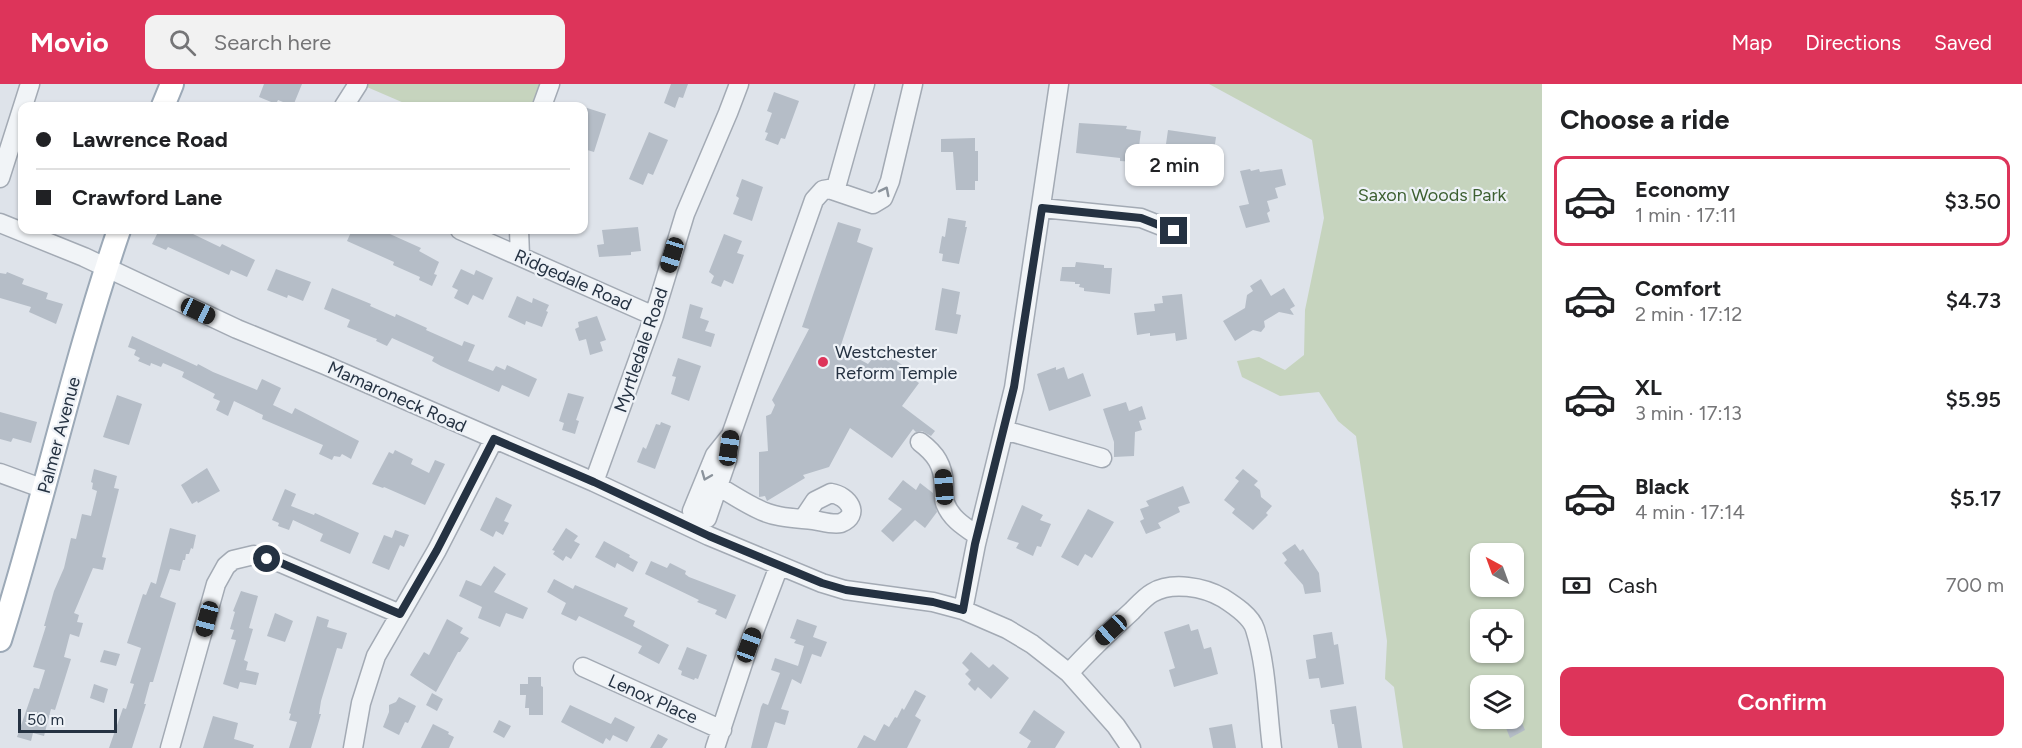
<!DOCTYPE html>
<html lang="en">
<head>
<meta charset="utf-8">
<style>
	body { margin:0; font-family:Figtree,sans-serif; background:#f2f2f2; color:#202124; height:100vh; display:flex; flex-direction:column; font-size:22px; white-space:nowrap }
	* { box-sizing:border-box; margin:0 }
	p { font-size:20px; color:#757577 }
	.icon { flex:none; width:33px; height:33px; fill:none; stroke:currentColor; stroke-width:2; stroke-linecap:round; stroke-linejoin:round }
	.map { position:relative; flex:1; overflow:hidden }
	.side { display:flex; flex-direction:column; background:#fff; width:480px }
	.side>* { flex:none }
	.guide { position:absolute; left:18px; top:18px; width:570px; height:132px; border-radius:12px; box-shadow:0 2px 4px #0004; display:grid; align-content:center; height:132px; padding:0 18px; background:#fff }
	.needle { width:39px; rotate:319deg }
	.buttons { position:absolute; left:1470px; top:459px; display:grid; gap:12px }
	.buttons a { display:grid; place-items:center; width:54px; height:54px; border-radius:12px; background:#fff; box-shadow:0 2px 4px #0004; font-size:30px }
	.scale { position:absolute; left:18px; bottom:15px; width:99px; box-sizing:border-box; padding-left:6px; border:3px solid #253242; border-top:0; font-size:16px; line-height:21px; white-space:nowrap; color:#253242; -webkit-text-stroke:4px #eef2f7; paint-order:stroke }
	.end { position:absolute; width:27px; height:27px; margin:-14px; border:8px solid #253242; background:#fff; box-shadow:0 0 0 3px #fff }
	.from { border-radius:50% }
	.bubble { position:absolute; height:42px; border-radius:12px; background:#fff; box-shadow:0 2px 4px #0004; font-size:20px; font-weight:600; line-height:42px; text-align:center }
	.car { position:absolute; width:18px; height:36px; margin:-18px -9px; border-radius:8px; box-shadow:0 0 4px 2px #0007; background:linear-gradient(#222 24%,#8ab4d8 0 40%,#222 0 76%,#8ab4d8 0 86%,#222 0) }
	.guide b { display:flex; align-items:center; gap:21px; height:57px; font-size:22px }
	.guide b+b { border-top:2px solid #e0e0e0 }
	.guide i { width:15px; height:15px; background:#202124 }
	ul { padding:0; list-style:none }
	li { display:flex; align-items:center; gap:18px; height:90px; margin:0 12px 9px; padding:0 6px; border:3px solid transparent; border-radius:12px }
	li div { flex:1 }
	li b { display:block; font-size:22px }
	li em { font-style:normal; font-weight:600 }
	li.selected { border-color:#dd345a }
	li>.icon { width:54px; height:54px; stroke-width:1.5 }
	h2 { padding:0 18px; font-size:27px; line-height:72px }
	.pay { display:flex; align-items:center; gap:15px; height:66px; padding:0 18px; font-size:22px }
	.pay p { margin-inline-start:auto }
	.action { display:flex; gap:12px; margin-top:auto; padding:12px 18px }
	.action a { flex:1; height:69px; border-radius:12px; background:#dd345a; color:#fff; font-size:24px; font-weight:600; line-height:69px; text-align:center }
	header { display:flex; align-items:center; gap:36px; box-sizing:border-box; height:84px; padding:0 30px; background:#dd345a; color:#fff }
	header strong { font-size:28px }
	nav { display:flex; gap:33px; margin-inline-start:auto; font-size:21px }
	.search { width:420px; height:54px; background:#f2f2f2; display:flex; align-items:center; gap:15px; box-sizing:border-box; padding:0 21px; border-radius:12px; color:#757577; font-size:22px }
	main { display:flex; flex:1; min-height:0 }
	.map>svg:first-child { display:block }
</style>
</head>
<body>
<header>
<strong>Movio</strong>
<div class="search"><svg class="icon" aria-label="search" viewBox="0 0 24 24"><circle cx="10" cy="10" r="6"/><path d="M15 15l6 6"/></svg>Search here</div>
<nav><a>Map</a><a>Directions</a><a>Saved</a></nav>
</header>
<main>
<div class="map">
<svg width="1542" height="664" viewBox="0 0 1542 664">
	<rect width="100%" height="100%" fill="#dee3ea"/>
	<path fill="#c6d4be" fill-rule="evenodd" d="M360 0H552L545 22H411Z
		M1209 0H1542V664H1403L1394 603 1385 595 1387 557 1356 352 1338 337 1319 308 1280 312 1242 293 1237 277 1259 273 1285 286 1304 271 1305 226 1324 134 1312 56ZM1480 470H1514V502H1480ZM1480 536H1514V568H1480ZM1480 602H1514V634H1480Z"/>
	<path fill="#b5bdc7" d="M264 0H302L293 22 278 16 276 20 259 13Z
		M671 0H688L683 14 679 13 675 24 664 19Z
		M774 8 799 17 785 55 781 54 778 61 765 56 768 49 765 48 772 29 767 27Z
		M584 23 606 30 594 68 584 65Z
		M1079 39 1127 42 1126 45 1141 47 1137 78 1120 77V74L1076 69Z
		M1168 46 1216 53 1214 67 1201 66 1200 79 1164 74Z
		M649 48 668 56 653 91 648 89 643 101 629 95Z
		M975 54V67H978V97H975V106H956L953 68H941V55Z
		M1250 85 1251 87 1259 85 1260 88 1282 85 1286 101 1275 104 1278 114 1267 117 1270 127 1267 129 1270 138 1246 144 1239 122 1249 120 1240 87Z
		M742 95 763 103 752 137 733 130 739 114 736 112Z
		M948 134 966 137 965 143H967L959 180 942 177 943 170 939 169 942 152 945 153Z
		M838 138 861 145 857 158 873 164 841 261 846 268 868 280 877 269 880 272 883 267 916 291 913 295 919 299 902 322 935 347 931 352 922 347 916 348 913 345 892 374 850 344 829 383 803 391 805 394 767 417 765 412 759 413V368L768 367 766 332 771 330 775 321 772 316 809 245 802 243Z
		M638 143 641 167 631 168V171L599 173 597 161 604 160 602 146Z
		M159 146H195L193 150 220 163 222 160 255 176 247 193 231 186 229 191 168 163 166 166 152 160Z
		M352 146H381L421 164 419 167 439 178 434 190 437 191 432 202 419 196 420 193 393 181 394 178 347 157Z
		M724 150 742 157 737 169 744 171 733 200 724 196 721 203 711 199 714 192 709 188Z
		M1076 178 1104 181V184H1112L1110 210 1084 207V204L1079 203 1080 200H1075V198L1060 197 1062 183H1075Z
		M276 185 311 198 303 217 288 211 287 214 267 206Z
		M461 185 474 191 476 186 493 194 483 216 473 211 468 221 454 214 458 206 452 203Z
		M7 188 24 195 22 200 48 209 46 215 63 220 56 240 29 228 31 223 0 214V189L6 190Z
		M1261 195 1271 212 1284 204 1295 222 1290 225 1294 231 1279 228 1264 237 1265 243 1261 248 1253 246 1235 257 1223 237 1245 224 1247 211 1253 207 1250 202Z
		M332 204 371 220 370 222 395 233 396 230 427 244 426 246 462 262 464 257 475 261 468 277 493 287 496 282 505 286 507 281 537 295 529 313 502 301 499 308 441 282 432 277 434 273 392 254 387 262 376 257 377 255 374 254 347 243 350 236 324 225Z
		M942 204 960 208 956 230 961 231 957 250 935 246Z
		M1182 210 1187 255 1176 257 1175 249 1150 252V249L1137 251 1134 229 1155 227 1154 220 1163 219 1162 212Z
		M517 212 532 219 533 214 549 221 546 227 548 228 542 243 526 237 525 241 508 233Z
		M690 220 703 224 700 234 709 237 705 247 715 250 711 263 682 254Z
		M597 232 606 256 600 258 603 267 590 271 586 255 579 257 575 245 579 243 578 238Z
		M132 252 197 282 198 280 213 288 257 306 262 295 281 304 273 321 292 330 295 324 359 357 351 375 342 370 340 373 334 372 332 376 319 370 323 361 262 335 263 331 234 317 228 332 216 326 220 317 213 314 215 310 182 293 184 288 163 279 161 283 151 279 150 282 138 277 140 274 134 271 136 266 128 263Z
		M678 274 701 282 689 317 671 310 676 293 672 292Z
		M1056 283V286L1064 283 1068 295 1083 289 1091 312 1049 327 1037 290Z
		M568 309 584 313 576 336 579 337 575 350 562 346 564 339 559 337Z
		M117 311 142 320 129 361 103 353Z
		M1126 318 1129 327 1142 322 1146 335 1139 337 1142 346 1135 348 1134 372 1114 373V358L1103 325Z
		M0 328 37 338 31 359 13 354 11 358 0 355Z
		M661 338 671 342 655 385 637 378 643 363 646 365 656 340 660 341Z
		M395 366 413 375 411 380 429 389 435 376 445 380 425 421 384 403 383 404 372 400 389 368 393 370Z
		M207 384 220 407 198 419 197 417 192 420 181 401Z
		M94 385 117 392 114 404 119 405 102 473 106 474 103 486 93 484 74 529 79 531 77 538 83 539 79 553 70 550 64 573 71 575 55 626 51 625 44 652 33 649 31 657 17 653 34 604 39 605 45 586 33 583 46 542H44L54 507 64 484 71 454 76 455 82 430 91 432 97 407 92 405 93 399 91 398Z
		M1243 385 1258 397 1254 401 1260 406 1261 413 1272 422 1266 429 1268 431 1253 446 1232 429 1235 425 1224 416 1239 397 1235 394Z
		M903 396 916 406 920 399 933 409 937 428 925 444 915 436 893 458 881 447 902 425 888 415Z
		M1183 402 1190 419 1178 423 1180 428 1158 439 1161 444 1146 450 1140 437 1144 435 1140 425 1149 422 1146 417Z
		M285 405 296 410 291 422 314 431 315 429 359 449 350 470 320 457 323 450 293 436 289 446 278 442 279 439 272 436Z
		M496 413 512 421 504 437 509 439 503 451 496 447 493 453 480 446Z
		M1022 421 1043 431 1040 436 1051 440 1041 463 1037 462 1033 472 1016 464 1019 459 1007 455Z
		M1088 425 1114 438 1092 474 1085 470 1078 482 1061 473Z
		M170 444 196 451 193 465 191 464 189 470H186L185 476H183L180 487 170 485 160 513 176 519 153 598H150L144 620H146L132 664H109L123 624 126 625 134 600 130 599 141 564 127 559 143 510 146 511 151 498 156 500Z
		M566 444 578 452 574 457 580 460 571 475 566 472 563 477 553 470 555 467 552 466Z
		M395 446 409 451 404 463 400 461 389 486 372 479 384 451 392 454Z
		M604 457 630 471 629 473 638 478 633 488 617 479 615 484 595 473Z
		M1295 460 1300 467 1303 465 1319 489 1321 508 1305 510 1303 501 1284 479 1287 476 1282 469Z
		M651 477 667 484 670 479 686 487 685 490 689 493 736 511 726 535 715 530 717 526 697 518 699 516 645 490Z
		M494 482 506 490 494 508 528 524 523 535 506 529 500 543 478 534 482 523 459 512 466 496 481 502Z
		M554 495 573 505 575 501 628 524 624 532 635 537 633 542 669 561 659 580 638 569 642 562 579 532 576 537 561 530 566 519 547 508Z
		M241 507 258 512 249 544 253 545 244 576 248 578 246 586 259 589 256 601 240 598 238 605 223 600 236 556 231 555 234 546 230 545 235 528 233 527Z
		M275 529 293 537 285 558 267 552Z
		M317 532 329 536 327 543 347 549 342 565 337 564 321 617 319 630H321L311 664H289L297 638 289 636 291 630 289 629Z
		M447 535 463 544 460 549 469 554 460 568H458L436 608 410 591 424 568 429 571Z
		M797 535 817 542 813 553 827 558 821 573 812 570 801 600 792 595 781 625 789 627 785 641 775 638 767 664H751L761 623 763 619 768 621 780 589 771 586 775 574 798 582 804 562 794 559 796 556 790 554Z
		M1189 540 1191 547 1198 545 1204 565 1211 563 1218 590 1174 603 1169 586 1175 584 1164 548Z
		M1332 548 1334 561 1338 560 1344 600 1321 604 1319 594 1309 595 1306 576 1316 574 1313 551Z
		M687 563 707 571 698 595 695 594 694 596 681 591 682 587 678 585Z
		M104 566 120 570 116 582 100 578Z
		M971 568 989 584 993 580 1009 594 991 615 978 603 975 607 968 600 971 596 965 590 969 586 962 579Z
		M528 593H541V602L543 603V631H529V624H525L526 611H520V600H528Z
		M94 600 108 605 104 619 90 614Z
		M915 606 926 612 915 632 921 636 907 664H857L864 651 875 657 884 640 889 643 895 633 897 634 902 624 904 626Z
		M432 609 443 615 437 627 426 621Z
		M399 613 416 622 408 639 405 638 399 651 383 643 389 628V621L396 618Z
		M570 621 611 640 615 633 635 643 627 658 613 651 610 657 606 654 603 660 561 638Z
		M1356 622 1362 664H1338L1334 640H1332L1330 626Z
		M1034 626 1065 648 1055 664H1027L1031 657 1019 649Z
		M213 632 238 639 234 655 254 661 253 664H203Z
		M1502 634H1520L1525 646 1510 654Z
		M499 636 511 642 504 654 493 648Z
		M433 640 449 648 448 650 454 653 449 664H421Z
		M1232 640 1236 664H1213L1209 644Z
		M658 650 668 655 662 664H650Z"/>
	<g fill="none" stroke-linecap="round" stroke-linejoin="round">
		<defs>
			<path id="minor" d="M344 22 358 0
				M542 22 550 0
				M0 94 30 0
				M835 107 865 0
				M1042 124 1141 134 1174 147
				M0 139 84 173 237 245 325 281 594 398 709 452 822 499 845 506 933 518 963 526 1007 545 1032 560 1069 589 1116 642 1131 664
				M460 146 654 232
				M519 146 520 172
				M1004 346 1102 374
				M920 358C936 370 943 381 944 401 944 407 943 414 945 419 951 435 965 443 978 452
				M0 389 44 405
				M594 398 654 232 685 130 728 29 739 0
				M718 402C731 410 745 419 758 425 775 434 795 434 813 436 821 437 832 441 841 439 861 431 849 412 831 409L815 417 803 435
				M697 436 707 434 727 376 731 351 814 116 823 106 829 105 873 120 883 114 890 97 913 0
				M694 445 697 436 692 427 715 371 731 351
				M963 526 976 460 1014 304 1059 0
				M583 583 722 646
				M1069 589C1089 567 1110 547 1132 527 1138 521 1145 513 1152 509 1172 497 1204 503 1223 514 1234 521 1251 532 1255 545 1267 583 1267 625 1272 664
				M170 664 216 500 226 482 233 476 254 471 281 479 400 530
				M353 664 361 619 376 572 437 466 494 355
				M715 664 749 561 779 482"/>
			<path id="major" d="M163 22 172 0
				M0 556C43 420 73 280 119 146"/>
		</defs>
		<use href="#minor" stroke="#a3aab4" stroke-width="21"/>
		<use href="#major" stroke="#9ca9b7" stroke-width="26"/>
		<use href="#minor" stroke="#f1f4f7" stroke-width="18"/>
		<use href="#major" stroke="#fff" stroke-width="22"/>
	</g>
	<defs><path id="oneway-chevron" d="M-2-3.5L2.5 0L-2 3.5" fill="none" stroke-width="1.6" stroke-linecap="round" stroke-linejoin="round" transform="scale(1.5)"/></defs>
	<g stroke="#8b939c">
		<use href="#oneway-chevron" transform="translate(885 107) rotate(-63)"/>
		<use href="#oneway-chevron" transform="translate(706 392) rotate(112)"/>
	</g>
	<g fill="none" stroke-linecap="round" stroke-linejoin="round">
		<path stroke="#253242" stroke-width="8" d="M267 475 281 479 400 530 437 466 494 355 594 398 709 452 822 499 846 506 933 518 963 526 975 460 1014 303 1042 124 1141 134 1174 147"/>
	</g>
	<circle fill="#dd345a" stroke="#eef2f7" stroke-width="2" cx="823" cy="278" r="6"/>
	<g text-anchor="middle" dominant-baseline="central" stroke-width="4.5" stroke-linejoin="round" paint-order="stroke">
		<g font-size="18" fill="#3d6031" stroke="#eef2f7">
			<text x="1432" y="111">Saxon Woods Park</text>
		</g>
		<g font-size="18" fill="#253242" stroke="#eef2f7">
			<text transform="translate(573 196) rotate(24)">Ridgedale Road</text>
			<text transform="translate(641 266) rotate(-71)">Myrtledale Road</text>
			<text transform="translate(397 313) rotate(24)">Mamaroneck Road</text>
			<text transform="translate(59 351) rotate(-75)">Palmer Avenue</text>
			<text transform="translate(653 615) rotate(24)">Lenox Place</text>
		</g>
		<g font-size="18" fill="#253242" stroke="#eef2f7" text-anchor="start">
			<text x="835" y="268">Westchester<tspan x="835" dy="21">Reform Temple</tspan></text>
		</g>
	</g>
</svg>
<div class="buttons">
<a><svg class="needle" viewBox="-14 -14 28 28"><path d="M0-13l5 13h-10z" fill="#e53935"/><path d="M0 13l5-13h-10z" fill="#757577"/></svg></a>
<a><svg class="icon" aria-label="locate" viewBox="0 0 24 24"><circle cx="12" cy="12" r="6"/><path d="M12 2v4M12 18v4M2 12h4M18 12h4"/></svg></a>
<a><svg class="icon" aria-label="layers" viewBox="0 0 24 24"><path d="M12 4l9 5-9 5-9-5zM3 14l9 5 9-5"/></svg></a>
</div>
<div class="scale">50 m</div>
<i class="end from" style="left:267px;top:475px"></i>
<i class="end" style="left:1174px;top:147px"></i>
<div class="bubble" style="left:1125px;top:60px;width:99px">2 min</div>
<i class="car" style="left:672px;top:171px;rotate:197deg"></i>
<i class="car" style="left:198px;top:227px;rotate:115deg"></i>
<i class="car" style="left:729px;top:364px;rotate:8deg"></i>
<i class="car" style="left:944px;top:403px;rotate:356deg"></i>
<i class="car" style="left:207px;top:535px;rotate:195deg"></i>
<i class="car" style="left:1111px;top:546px;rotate:228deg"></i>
<i class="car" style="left:749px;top:561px;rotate:20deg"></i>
<div class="guide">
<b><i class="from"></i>Lawrence Road</b>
<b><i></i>Crawford Lane</b>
</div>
</div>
<section class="side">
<h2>Choose a ride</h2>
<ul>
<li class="selected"><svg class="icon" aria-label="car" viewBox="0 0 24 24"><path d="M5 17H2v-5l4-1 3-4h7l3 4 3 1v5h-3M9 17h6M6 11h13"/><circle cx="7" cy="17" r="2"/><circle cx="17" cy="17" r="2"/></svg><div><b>Economy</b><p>1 min · 17:11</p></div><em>$3.50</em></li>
<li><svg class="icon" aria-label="car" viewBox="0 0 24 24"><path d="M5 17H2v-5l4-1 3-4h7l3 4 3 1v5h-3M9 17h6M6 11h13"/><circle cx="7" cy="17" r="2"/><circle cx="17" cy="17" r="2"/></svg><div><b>Comfort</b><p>2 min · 17:12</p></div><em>$4.73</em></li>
<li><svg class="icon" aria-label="car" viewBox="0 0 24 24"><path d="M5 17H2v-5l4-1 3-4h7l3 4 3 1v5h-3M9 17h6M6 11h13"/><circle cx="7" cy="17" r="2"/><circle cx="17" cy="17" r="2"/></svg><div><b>XL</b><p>3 min · 17:13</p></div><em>$5.95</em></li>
<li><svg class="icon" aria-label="car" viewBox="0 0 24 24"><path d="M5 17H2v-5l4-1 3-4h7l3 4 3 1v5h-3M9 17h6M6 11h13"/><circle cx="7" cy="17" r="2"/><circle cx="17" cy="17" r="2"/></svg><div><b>Black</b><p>4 min · 17:14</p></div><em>$5.17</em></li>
</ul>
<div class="pay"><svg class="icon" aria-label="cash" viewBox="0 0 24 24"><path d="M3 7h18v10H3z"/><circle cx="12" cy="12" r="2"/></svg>Cash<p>700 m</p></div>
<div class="action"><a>Confirm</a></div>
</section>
</main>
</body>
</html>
